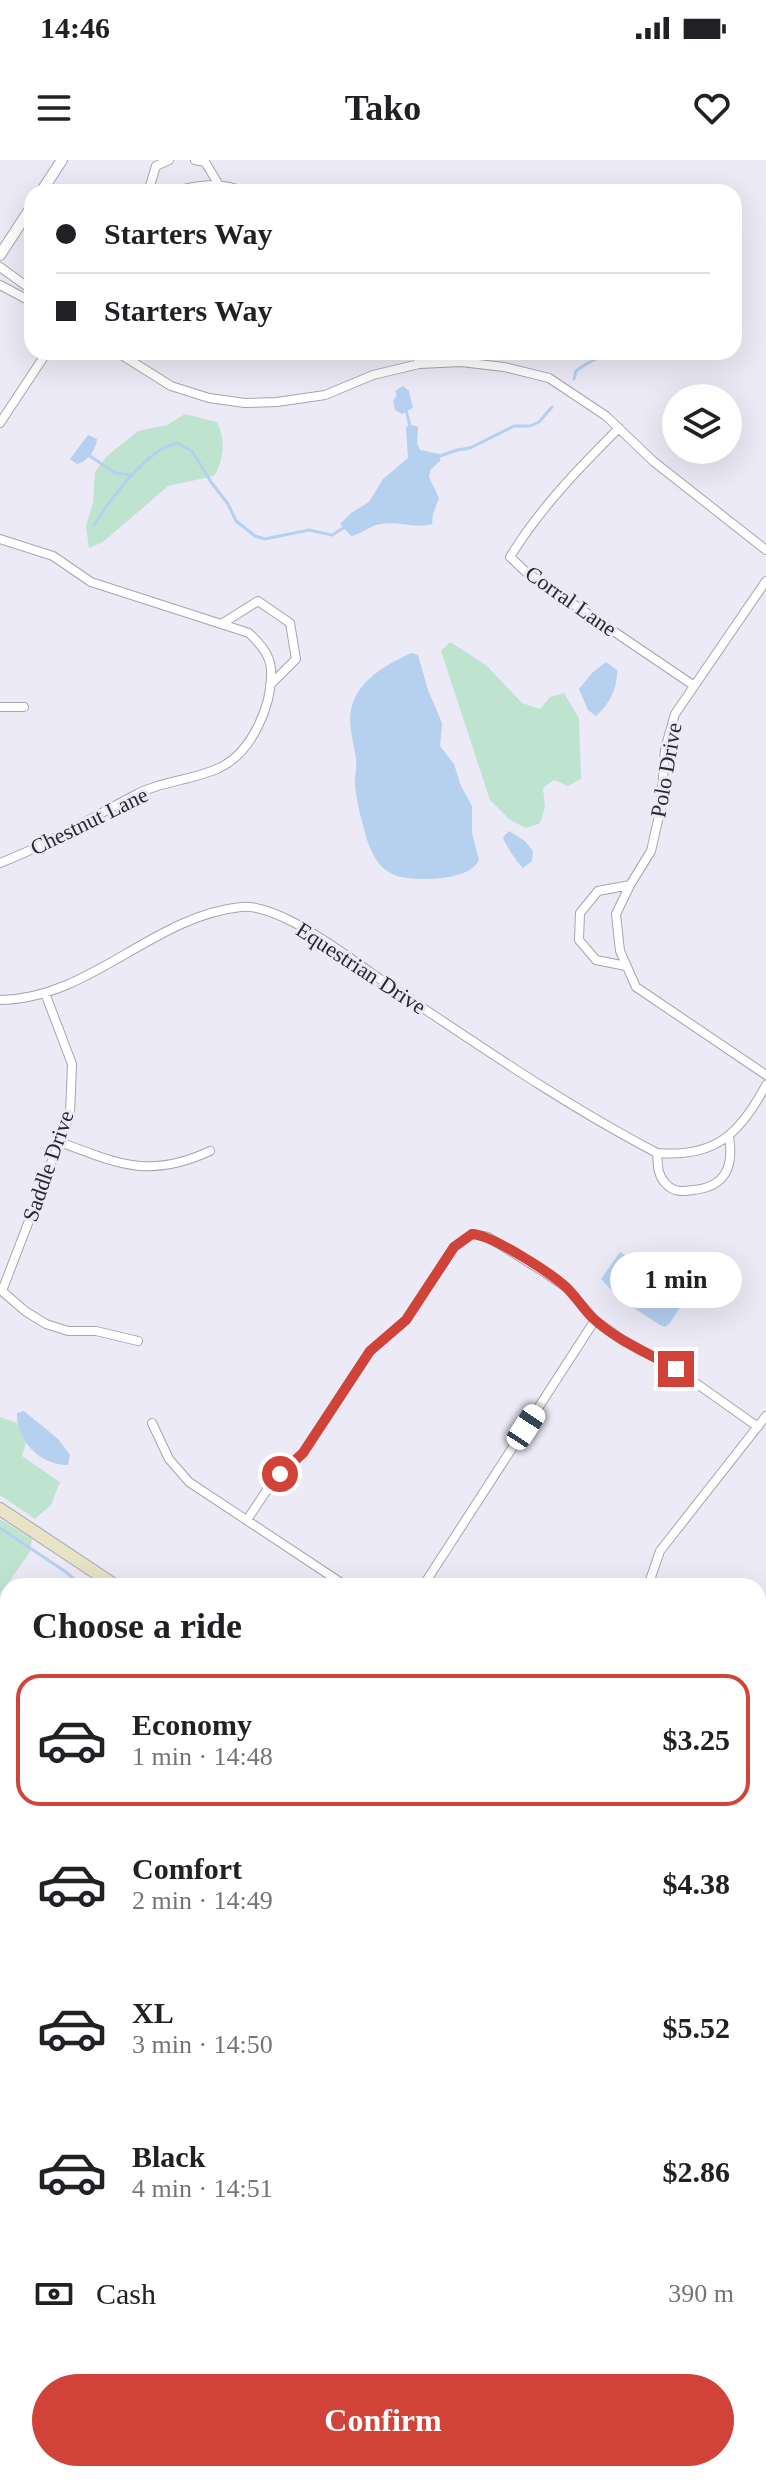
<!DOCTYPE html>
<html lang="en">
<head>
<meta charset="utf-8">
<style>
	body { margin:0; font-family:Georgia,serif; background:#f6f6f6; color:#202124; height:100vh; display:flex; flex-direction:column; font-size:30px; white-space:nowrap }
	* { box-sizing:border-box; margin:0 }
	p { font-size:26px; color:#757577 }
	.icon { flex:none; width:44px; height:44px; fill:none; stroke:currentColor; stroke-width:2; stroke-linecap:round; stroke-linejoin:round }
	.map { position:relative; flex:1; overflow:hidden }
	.drawer { position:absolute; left:0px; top:1418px; width:766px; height:904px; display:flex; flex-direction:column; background:#fff; border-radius:24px 24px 0 0; box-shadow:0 8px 32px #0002 }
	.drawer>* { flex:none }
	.guide { position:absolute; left:24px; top:24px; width:718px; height:176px; border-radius:24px; box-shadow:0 8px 32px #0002; display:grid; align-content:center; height:176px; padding:0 32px; background:#fff }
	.fabs { position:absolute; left:662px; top:224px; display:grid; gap:16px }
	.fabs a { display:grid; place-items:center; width:80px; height:80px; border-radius:50%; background:#fff; box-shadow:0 8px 32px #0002; font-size:40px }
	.end { position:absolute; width:36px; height:36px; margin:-18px; border:10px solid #d14338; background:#fff; box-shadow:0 0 0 4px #fff }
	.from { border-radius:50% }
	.bubble { position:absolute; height:56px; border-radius:28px; background:#fff; box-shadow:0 8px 32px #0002; font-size:26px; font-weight:700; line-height:56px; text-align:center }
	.car { position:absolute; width:24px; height:48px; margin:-24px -12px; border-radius:10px; box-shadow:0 0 6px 2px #0007; background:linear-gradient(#fff 24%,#345 0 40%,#fff 0 76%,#345 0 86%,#fff 0) }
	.guide b { display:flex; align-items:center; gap:28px; height:76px; font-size:30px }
	.guide b+b { border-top:2px solid #e0e0e0 }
	.guide i { width:20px; height:20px; background:#202124 }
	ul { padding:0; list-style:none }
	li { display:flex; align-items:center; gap:24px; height:132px; margin:0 16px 12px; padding:0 16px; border:4px solid transparent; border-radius:24px }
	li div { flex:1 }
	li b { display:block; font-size:30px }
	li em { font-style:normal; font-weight:700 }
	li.on { border-color:#d14338 }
	li>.icon { width:72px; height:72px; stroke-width:1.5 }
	h2 { padding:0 32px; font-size:36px; line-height:96px }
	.pay { display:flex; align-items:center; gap:20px; height:88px; padding:0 32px; font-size:30px }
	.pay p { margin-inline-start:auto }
	.button { display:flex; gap:16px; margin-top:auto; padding:16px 32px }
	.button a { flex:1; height:92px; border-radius:48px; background:#d14338; color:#fff; font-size:32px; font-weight:700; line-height:92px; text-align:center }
	.status { display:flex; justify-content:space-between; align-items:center; height:56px; padding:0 40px; background:#fff; direction:ltr }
	.status svg { height:22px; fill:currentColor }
	header { display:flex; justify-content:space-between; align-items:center; height:104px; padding:0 32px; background:#fff; font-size:36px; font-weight:700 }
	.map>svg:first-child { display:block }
</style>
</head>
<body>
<div class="status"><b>14:46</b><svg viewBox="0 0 49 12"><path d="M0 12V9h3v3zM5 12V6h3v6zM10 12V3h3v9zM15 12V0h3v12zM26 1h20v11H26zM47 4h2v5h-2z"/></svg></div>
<header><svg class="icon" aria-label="menu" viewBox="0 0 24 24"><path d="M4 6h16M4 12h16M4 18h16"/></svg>Tako<svg class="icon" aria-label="heart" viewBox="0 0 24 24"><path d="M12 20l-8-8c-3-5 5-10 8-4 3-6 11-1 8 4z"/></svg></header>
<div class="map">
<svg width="766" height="2322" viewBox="0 0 766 2322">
	<rect width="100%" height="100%" fill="#ebeaf6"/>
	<path fill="#bee4d0" d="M185 254 217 262C226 279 224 300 214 316L168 326 103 382 89 388 86 366 93 343 95 312 107 296 138 271 167 265Z
		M450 482 486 505 522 543 540 549 550 537 564 533 579 558 581 619 568 626 554 620 543 628 545 647 540 663 526 668 510 660 490 640 441 491Z
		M0 1257 17 1263 26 1283 22 1296 60 1322 51 1345 35 1359 0 1335Z
		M0 1359 32 1379 30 1392 0 1434Z
		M758 2200 766 2204V2322H741L742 2314H758Z"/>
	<path fill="#b6d0ef" d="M403 226 409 231 413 248 402 254 395 250 393 241 397 235 395 231Z
		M413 265 418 267 417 283 420 290 440 294V301L431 309 429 317 439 338 433 354 432 364C416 369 398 361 381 364 370 365 362 374 351 376L340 364 351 353 369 342 383 319 408 298 406 267Z
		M88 275 97 279C96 290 87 302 77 304L70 299Z
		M411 493 418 495 428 530 442 563 440 586 454 604 461 626 472 646V673L479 700C472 713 456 716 442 718 392 722 375 715 363 665 359 651 356 638 355 623 355 615 357 606 356 598 353 578 345 558 355 538 365 516 390 503 411 493Z
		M606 502 617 510C618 527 610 544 596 556L588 550 579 529 592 513Z
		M509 671 525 681 533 691 532 701 523 708C517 702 505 685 503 677Z
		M620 1092 677 1127 684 1141 670 1163 665 1167 660 1165 620 1139 601 1119Z
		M24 1251 58 1279 70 1295 68 1305C40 1305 16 1280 17 1253Z"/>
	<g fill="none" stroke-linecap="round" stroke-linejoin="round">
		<path stroke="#b6d0ef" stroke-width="3" d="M574 219 576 211C589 201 602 194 619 197
			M406 250 410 266
			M87 294 115 313 133 315
			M437 297 457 290 470 288 514 266H530L539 262 552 247
			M94 365C109 341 148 288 177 283L192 291 211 322 228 344 236 361 255 376 265 379 309 370 332 375 345 367
			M0 1368 66 1412 82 1426"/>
		<defs>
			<path id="minor" d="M195 0 205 2 219 25
				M148 32 156 6 169 0
				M172 32C197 25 220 21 245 32
				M0 107 32 130
				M0 125 32 142
				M117 192 171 226 209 238 245 243 277 242 325 235 373 215 419 204 461 202 504 207 549 218 606 256 653 301 766 390
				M417 192 419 204
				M0 263 47 192
				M619 268C579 308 540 348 510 397L526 412 693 525
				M0 379 53 396 91 422 249 473C259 483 270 494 271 509 273 544 252 593 219 608 194 620 162 621 137 634 91 658 49 684 0 703
				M766 421 675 554 665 589 661 647 651 691 630 725 616 754 620 791 636 827 766 915
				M223 463 258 441 290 463 296 499 270 525
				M0 547H24
				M626 806 596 800 579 780 580 753 598 731 630 725
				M45 833 72 904 70 954 2 1131 25 1151 46 1164 68 1171H96L138 1181
				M0 840C90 839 153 756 241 747 256 745 279 755 293 762 330 781 364 809 399 832 483 888 567 946 657 993 715 998 740 974 766 925
				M60 982C118 1004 150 1019 210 991
				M657 993C658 1004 657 1014 665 1023 673 1032 682 1032 693 1030 726 1027 734 1006 729 977
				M152 1263 169 1299 189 1322 346 1426
				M247 1360 271 1324 303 1293 370 1191 406 1160 454 1087 472 1074 488 1077 544 1112 566 1127 595 1160 621 1179 676 1209 758 1267
				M423 1426 595 1160
				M648 1426 660 1391 766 1256
				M758 1655 766 1656
				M0 1843 8 1838
				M0 2091 8 2079
				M179 2322 184 2314"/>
			<path id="tertiary" d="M41 32 62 0
				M0 95 32 46"/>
			<path id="secondary" d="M0 1349 116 1426
				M758 1848 766 1854"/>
		</defs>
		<use href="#minor" stroke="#a5a5b0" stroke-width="10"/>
		<use href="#tertiary" stroke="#a5a5b0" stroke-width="12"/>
		<use href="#secondary" stroke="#a5a5b0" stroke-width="14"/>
		<use href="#minor" stroke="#fff" stroke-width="8"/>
		<use href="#tertiary" stroke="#fff" stroke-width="10"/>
		<use href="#secondary" stroke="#e8e3c5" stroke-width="12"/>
	</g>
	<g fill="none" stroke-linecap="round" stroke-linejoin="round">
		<path stroke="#d14338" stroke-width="10" d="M280 1314 303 1293 370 1191 406 1160 454 1087 472 1074C492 1075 553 1114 568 1129 578 1139 585 1152 596 1161 620 1182 650 1194 676 1209"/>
	</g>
	<g text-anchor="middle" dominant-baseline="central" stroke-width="6" stroke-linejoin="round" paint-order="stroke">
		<g font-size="22" fill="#29282d" stroke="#ebeaf6">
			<text transform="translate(571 441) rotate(35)">Corral Lane</text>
			<text transform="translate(666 610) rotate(-80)">Polo Drive</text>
			<text transform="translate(89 661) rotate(-26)">Chestnut Lane</text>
			<text transform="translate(361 808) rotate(33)">Equestrian Drive</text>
			<text transform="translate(48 1006) rotate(-71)">Saddle Drive</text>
		</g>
	</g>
</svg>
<div class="fabs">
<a><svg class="icon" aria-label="layers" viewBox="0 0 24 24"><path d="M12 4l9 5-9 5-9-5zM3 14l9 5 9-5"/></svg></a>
</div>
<i class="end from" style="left:280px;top:1314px"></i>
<i class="end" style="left:676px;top:1209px"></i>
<div class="bubble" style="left:610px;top:1092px;width:132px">1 min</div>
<i class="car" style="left:526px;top:1267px;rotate:33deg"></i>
<div class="guide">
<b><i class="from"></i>Starters Way</b>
<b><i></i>Starters Way</b>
</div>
<section class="drawer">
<h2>Choose a ride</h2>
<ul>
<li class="on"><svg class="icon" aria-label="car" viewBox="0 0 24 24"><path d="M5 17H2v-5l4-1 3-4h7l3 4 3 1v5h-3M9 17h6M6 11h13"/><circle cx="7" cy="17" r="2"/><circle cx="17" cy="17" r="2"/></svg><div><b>Economy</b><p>1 min · 14:48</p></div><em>$3.25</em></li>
<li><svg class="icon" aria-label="car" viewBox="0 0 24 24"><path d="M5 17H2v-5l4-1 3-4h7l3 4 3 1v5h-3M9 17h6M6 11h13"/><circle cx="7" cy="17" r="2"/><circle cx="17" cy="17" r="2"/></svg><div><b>Comfort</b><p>2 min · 14:49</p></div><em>$4.38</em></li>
<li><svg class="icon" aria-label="car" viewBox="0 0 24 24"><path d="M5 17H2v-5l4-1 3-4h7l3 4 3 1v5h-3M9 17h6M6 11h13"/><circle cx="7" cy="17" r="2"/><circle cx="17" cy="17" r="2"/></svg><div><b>XL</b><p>3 min · 14:50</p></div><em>$5.52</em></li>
<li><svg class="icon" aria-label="car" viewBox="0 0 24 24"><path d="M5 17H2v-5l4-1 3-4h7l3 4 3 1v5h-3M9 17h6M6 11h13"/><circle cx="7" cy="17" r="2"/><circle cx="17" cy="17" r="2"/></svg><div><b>Black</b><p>4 min · 14:51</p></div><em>$2.86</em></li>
</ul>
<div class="pay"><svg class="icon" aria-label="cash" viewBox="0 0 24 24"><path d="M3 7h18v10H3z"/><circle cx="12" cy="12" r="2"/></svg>Cash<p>390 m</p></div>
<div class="button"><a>Confirm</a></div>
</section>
</div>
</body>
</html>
